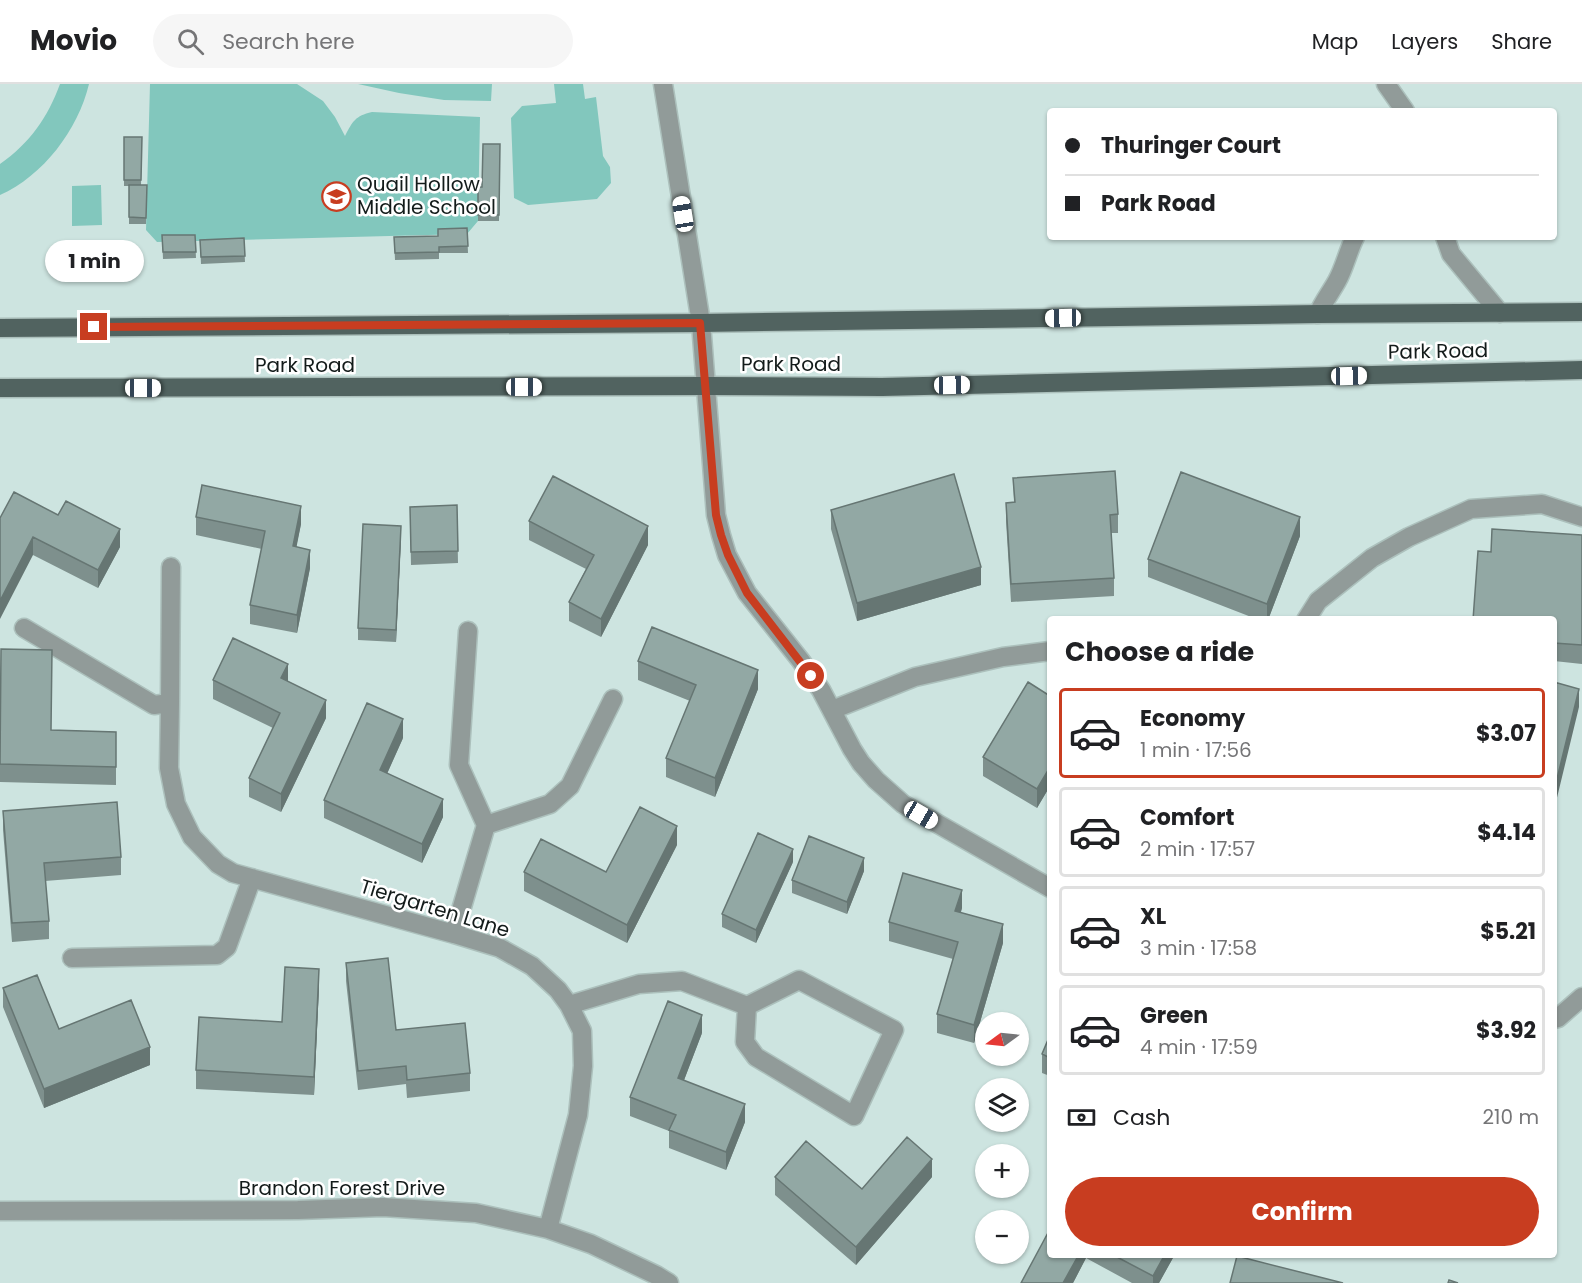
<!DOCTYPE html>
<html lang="en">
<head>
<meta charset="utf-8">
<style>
	body { margin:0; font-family:Poppins,sans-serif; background:#f6f6f6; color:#202124; height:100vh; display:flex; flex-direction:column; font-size:22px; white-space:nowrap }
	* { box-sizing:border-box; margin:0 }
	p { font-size:20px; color:#757577 }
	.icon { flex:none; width:33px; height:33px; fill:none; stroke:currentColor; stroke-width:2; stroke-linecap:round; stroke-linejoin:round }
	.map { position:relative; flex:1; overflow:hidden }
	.details { position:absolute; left:1047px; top:532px; width:510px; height:642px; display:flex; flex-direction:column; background:#fff; border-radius:6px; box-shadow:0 2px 4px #0004 }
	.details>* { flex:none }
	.hud { position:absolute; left:1047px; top:24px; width:510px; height:132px; border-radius:6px; box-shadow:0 2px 4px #0004; display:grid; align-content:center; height:132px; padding:0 18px; background:#fff }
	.needle { width:39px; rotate:255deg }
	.fabs { position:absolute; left:975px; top:928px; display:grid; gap:12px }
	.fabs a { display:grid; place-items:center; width:54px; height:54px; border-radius:50%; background:#fff; box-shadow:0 2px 4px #0004; font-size:30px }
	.end { position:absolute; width:27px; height:27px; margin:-14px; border:8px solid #c83d20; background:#fff; box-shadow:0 0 0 3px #fff }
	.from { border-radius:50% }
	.bubble { position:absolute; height:42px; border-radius:21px; background:#fff; box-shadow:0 2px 4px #0004; font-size:20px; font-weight:700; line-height:42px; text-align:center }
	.car { position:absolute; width:18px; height:36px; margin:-18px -9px; border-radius:8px; box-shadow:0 0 4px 2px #0007; background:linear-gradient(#fff 24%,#345 0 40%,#fff 0 76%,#345 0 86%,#fff 0) }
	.hud b { display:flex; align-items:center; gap:21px; height:57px; font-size:22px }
	.hud b+b { border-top:2px solid #e0e0e0 }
	.hud i { width:15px; height:15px; background:#202124 }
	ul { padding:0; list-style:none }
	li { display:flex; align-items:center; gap:18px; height:90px; margin:0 12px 9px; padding:0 6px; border:3px solid #e0e0e0; border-radius:6px }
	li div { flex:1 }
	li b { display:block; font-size:22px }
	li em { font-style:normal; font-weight:700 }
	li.active { border-color:#c83d20 }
	li>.icon { width:54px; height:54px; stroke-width:1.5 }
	h2 { padding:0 18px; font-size:27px; line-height:72px }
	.pay { display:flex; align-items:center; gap:15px; height:66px; padding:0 18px; font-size:22px }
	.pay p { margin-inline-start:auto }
	.button { display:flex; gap:12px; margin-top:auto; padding:12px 18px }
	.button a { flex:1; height:69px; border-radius:36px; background:#c83d20; color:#fff; font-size:24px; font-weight:700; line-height:69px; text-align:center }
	header { display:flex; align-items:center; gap:36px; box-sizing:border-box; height:84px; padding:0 30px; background:#fff; border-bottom:2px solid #e0e0e0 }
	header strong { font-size:28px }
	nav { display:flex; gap:33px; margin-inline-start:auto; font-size:21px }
	.search { width:420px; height:54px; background:#f6f6f6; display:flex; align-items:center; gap:15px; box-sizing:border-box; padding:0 21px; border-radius:33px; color:#757577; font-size:22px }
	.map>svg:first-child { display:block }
</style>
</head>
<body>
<header>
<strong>Movio</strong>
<div class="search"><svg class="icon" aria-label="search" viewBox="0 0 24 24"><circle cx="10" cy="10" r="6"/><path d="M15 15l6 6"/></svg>Search here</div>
<nav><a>Map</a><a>Layers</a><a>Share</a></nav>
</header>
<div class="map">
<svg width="1582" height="1199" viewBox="0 0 1582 1199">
	<rect width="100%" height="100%" fill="#cde4e0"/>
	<path fill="#82c7bd" d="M60 0H89C78 46 43 92 0 111V80C30 59 48 33 60 0Z
		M150 0H297L323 17 335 33 345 52C353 37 355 32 372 28L480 33 478 137 467 150 157 158 146 146Z
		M358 0H492L491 17 444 16 399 9Z
		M554 0H583L585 15 596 13 603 72 610 83 611 99 597 115 528 121 514 114 511 34 522 22 556 19Z
		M101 101 102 141 72 142V102Z"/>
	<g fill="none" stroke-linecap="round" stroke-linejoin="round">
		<defs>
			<path id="minor" d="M663 0 701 239 716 431 721 451 727 471 747 509 801 577 821 606 852 665 861 679 876 696 903 720 1050 804
				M1386 0 1405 27
				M1445 153 1451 170 1500 229
				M1318 230C1323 218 1331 208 1337 197 1344 185 1348 167 1355 153
				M1306 536 1318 517 1372 474 1409 453 1471 425 1542 420 1582 433
				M24 544 154 621 170 619 171 483
				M468 547 459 681 486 741
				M170 619 169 684 176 720 192 753 218 780 233 789 454 850 500 864 532 882 558 906 569 921 582 947 583 982 578 1031 548 1145
				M832 626 915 593 1003 573 1050 567
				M454 850 486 741 550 720 570 702 613 615
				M72 874 217 871 227 863 252 794
				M569 921 639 900 682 897 747 922 799 896 894 946 854 1032 756 973 745 958 747 922
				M1554 935 1558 934 1582 913
				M0 1127 298 1126 383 1123 476 1129 548 1145 591 1160 656 1191 669 1199"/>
			<path id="major" d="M0 244 701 239 1318 230 1582 228
				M0 304 707 302 882 303 1582 286"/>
		</defs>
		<use href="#minor" stroke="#acc0bc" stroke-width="21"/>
		<use href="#major" stroke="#acc0bc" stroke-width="21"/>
		<use href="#minor" stroke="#919b99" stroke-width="18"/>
		<use href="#major" stroke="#516360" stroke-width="18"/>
	</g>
	<path fill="#7e908d" d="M124 53H142L141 101H147L146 140H129V102H124Z
		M500 60 499 137H478V103H482Z
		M467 144 468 169H439V175L395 176 394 153 438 152Z
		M162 151H195L196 174 163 175Z
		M244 154 245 178 201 180 200 156Z
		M1013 394 1118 430V449H1111L1114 494V512L1011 518 1006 437V419L1014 418Z
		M457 421 458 479 411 481 410 435Z
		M831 426 981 501 857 537 831 445Z
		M196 433 301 440 296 463 310 484 297 549 250 540V521L262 465 196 451Z
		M0 434 120 463 98 504 33 471Z
		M529 437 648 461 601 553 569 537V518L586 485 529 456Z
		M1582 451V580L1554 577V536L1491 468Z
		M1300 452 1268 536H1259L1148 493V475Z
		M401 454 396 558 358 556V544Z
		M638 577 758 605 715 713 666 693V674L690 617 638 596Z
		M213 596 288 597 326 634 281 728 249 713V694L273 644 213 615Z
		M0 598 51 646 116 648V701L0 698Z
		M1050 612V702L1037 724 983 692V673Z
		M403 654 387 690 443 733 422 779 324 734V716Z
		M3 727 121 773V791L45 797 49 837V855L12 858 3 746Z
		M677 761 627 859 524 807V788H606Z
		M793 778 756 859 722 843V830Z
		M864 787 847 830 792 809V796Z
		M962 824 961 828 1003 859 974 959 937 949V930L953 875 889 857V838Z
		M346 879 396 946 470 989V1007L407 1014 406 1000 358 1006 346 897Z
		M319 903 314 1011 196 1005V986L282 938Z
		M3 904 59 945 150 981 44 1024 3 923Z
		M702 949 684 996 745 1038 726 1086 669 1064V1047L630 1032V1013Z
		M1050 951V992L1042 989V970Z
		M775 1093 862 1105 932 1093 856 1181 775 1111Z
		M1050 1172H1174L1159 1199H1132L1086 1174 1073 1199H1021Z"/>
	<path fill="#667673" d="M301 422V440L293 481V462Z
		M1300 433V452L1268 536H1267V520Z
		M401 442V454L396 558V546Z
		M648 442V461L601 553V535Z
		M120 445V463L98 504V486Z
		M33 453V471L0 535V517Z
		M310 466V484L297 549V531Z
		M981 483V501L857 537V519Z
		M288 580V599L281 594Z
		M758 586V605L715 713V694Z
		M1579 605V623L1554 726V707Z
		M326 616V634L281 728V710Z
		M403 635V654L380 705V686Z
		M1050 683V702L1037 724V705Z
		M443 715V733L422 779V760Z
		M677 742V761L627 859V841Z
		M793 765V778L756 859V846Z
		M864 774V787L847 830V818Z
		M962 806V824L955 845V827Z
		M1003 840V859L974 959V941Z
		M319 885V903L314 1011V993Z
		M702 931V949L678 1012V994Z
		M150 963V981L44 1024V1005Z
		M745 1020V1038L726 1086V1068Z
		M932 1075V1093L856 1181V1163Z
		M1078 1172H1086V1174L1073 1199H1063Z
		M1164 1172H1174L1159 1199H1153V1192Z"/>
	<path fill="#92a8a4" stroke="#667673" stroke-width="1.5" d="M124 53H142L141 96H124Z
		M483 60H500L499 131H478V103H482Z
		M129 101H147L146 134 129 133Z
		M467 144 468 162 439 163V168L395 169 394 153 438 152V145Z
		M162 151H195L196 168H163Z
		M244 154 245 172 201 173 200 156Z
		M1115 387 1118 430 1110 431 1114 494 1011 500 1006 419 1015 418 1013 394Z
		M1181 388 1300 433 1267 520 1148 475Z
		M954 390 981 483 857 519 831 426Z
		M553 392 648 442 601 535 569 518 594 471 529 437Z
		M202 401 301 422 293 462 310 466 297 531 250 521 265 447 196 433Z
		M14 408 58 431 66 417 120 445 98 486 33 453 0 517V434Z
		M457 421 458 467 411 468 410 423Z
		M363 440 401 442 396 546 358 544Z
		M1492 445 1582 451V561L1554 559V536H1473L1478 467 1491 468Z
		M652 543 758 586 715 694 666 674 696 601 638 577Z
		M233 554 288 580 281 594 326 616 281 710 249 694 280 629 213 596Z
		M1 565 52 566 51 646 116 648V683L0 680Z
		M1028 598 1050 612V683L1037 705 983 673Z
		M1554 598 1579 605 1554 707Z
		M367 619 403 635 380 686 443 715 422 760 324 716Z
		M117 718 121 773 44 779 49 837 12 839 3 727Z
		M640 723 677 742 627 841 524 788 541 755 606 788Z
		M758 749 793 765 756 846 722 830Z
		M809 752 864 774 847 818 792 796Z
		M903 789 962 806 955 827 1003 840 974 941 937 930 958 858 889 838Z
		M388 874 396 946 465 939 470 989 407 996 406 982 358 987 346 879Z
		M285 883 319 885 314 993 196 986 199 933 282 938Z
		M37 891 59 945 131 916 150 963 44 1005 3 904Z
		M668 917 702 931 678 994 745 1020 726 1068 669 1046 676 1031 630 1013Z
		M1050 951V974L1042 970Z
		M907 1053 932 1075 856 1163 775 1093 806 1057 862 1105Z
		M1050 1145V1172H1078L1063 1199H1021Z
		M1115 1172H1164L1153 1192Z
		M1237 1172 1343 1199H1230Z
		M1449 1196 1458 1199H1448Z"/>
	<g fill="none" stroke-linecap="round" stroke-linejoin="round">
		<path stroke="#c83d20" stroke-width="8" d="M94 243 700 239 716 431 721 451 728 471 747 509 811 592"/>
	</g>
	<defs>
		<symbol id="school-ring" viewBox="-11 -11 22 22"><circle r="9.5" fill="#fff" stroke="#c83d20" stroke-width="1.5"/><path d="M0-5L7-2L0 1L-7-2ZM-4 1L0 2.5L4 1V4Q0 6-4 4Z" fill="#c83d20"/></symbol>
	</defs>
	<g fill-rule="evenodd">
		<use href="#school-ring" x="320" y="96" width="33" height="33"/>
	</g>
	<g text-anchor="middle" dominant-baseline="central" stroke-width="5" stroke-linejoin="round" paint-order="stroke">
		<g font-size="20" fill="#131b1a" stroke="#fff" text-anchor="start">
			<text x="357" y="100">Quail Hollow<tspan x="357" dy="23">Middle School</tspan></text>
		</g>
		<g font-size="20" fill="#131b1a" stroke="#fff">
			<text transform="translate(1438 267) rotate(-1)">Park Road</text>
			<text x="791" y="280">Park Road</text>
			<text x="305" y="281">Park Road</text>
			<text transform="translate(435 824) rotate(17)">Tiergarten Lane</text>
			<text x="342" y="1104">Brandon Forest Drive</text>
		</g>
	</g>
</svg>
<div class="fabs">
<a><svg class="needle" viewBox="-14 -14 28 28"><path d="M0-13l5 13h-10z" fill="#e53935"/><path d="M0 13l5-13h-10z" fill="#757577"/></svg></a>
<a><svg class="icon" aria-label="layers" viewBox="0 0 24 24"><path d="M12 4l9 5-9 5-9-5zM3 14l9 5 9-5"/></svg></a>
<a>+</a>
<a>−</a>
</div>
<i class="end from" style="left:811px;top:592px"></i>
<i class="end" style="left:94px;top:243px"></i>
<div class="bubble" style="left:45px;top:156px;width:99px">1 min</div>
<i class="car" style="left:683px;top:130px;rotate:351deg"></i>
<i class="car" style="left:1063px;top:234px;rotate:269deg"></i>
<i class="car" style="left:1349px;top:292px;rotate:89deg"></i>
<i class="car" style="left:952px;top:301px;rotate:89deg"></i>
<i class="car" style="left:524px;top:303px;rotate:90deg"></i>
<i class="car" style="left:143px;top:304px;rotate:90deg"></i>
<i class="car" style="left:921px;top:731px;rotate:120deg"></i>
<div class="hud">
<b><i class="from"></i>Thuringer Court</b>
<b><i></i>Park Road</b>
</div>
<section class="details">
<h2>Choose a ride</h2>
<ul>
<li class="active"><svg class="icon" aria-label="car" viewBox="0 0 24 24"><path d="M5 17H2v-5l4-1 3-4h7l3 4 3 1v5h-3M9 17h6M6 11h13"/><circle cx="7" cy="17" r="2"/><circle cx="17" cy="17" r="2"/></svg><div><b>Economy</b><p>1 min · 17:56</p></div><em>$3.07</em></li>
<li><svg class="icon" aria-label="car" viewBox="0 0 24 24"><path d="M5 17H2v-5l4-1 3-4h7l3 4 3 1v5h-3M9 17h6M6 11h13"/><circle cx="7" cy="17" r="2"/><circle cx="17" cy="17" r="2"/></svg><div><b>Comfort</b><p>2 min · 17:57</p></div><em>$4.14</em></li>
<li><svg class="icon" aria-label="car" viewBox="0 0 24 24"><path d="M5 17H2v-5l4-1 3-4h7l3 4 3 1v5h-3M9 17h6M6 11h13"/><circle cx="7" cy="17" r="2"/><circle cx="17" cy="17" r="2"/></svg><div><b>XL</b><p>3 min · 17:58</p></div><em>$5.21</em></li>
<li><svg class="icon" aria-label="car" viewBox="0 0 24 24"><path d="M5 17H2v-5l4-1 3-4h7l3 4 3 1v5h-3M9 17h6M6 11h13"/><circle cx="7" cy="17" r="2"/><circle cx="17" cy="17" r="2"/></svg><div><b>Green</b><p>4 min · 17:59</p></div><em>$3.92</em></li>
</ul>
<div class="pay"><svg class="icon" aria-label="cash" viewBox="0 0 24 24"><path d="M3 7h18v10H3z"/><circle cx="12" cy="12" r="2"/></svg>Cash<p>210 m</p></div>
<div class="button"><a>Confirm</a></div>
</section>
</div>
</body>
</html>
